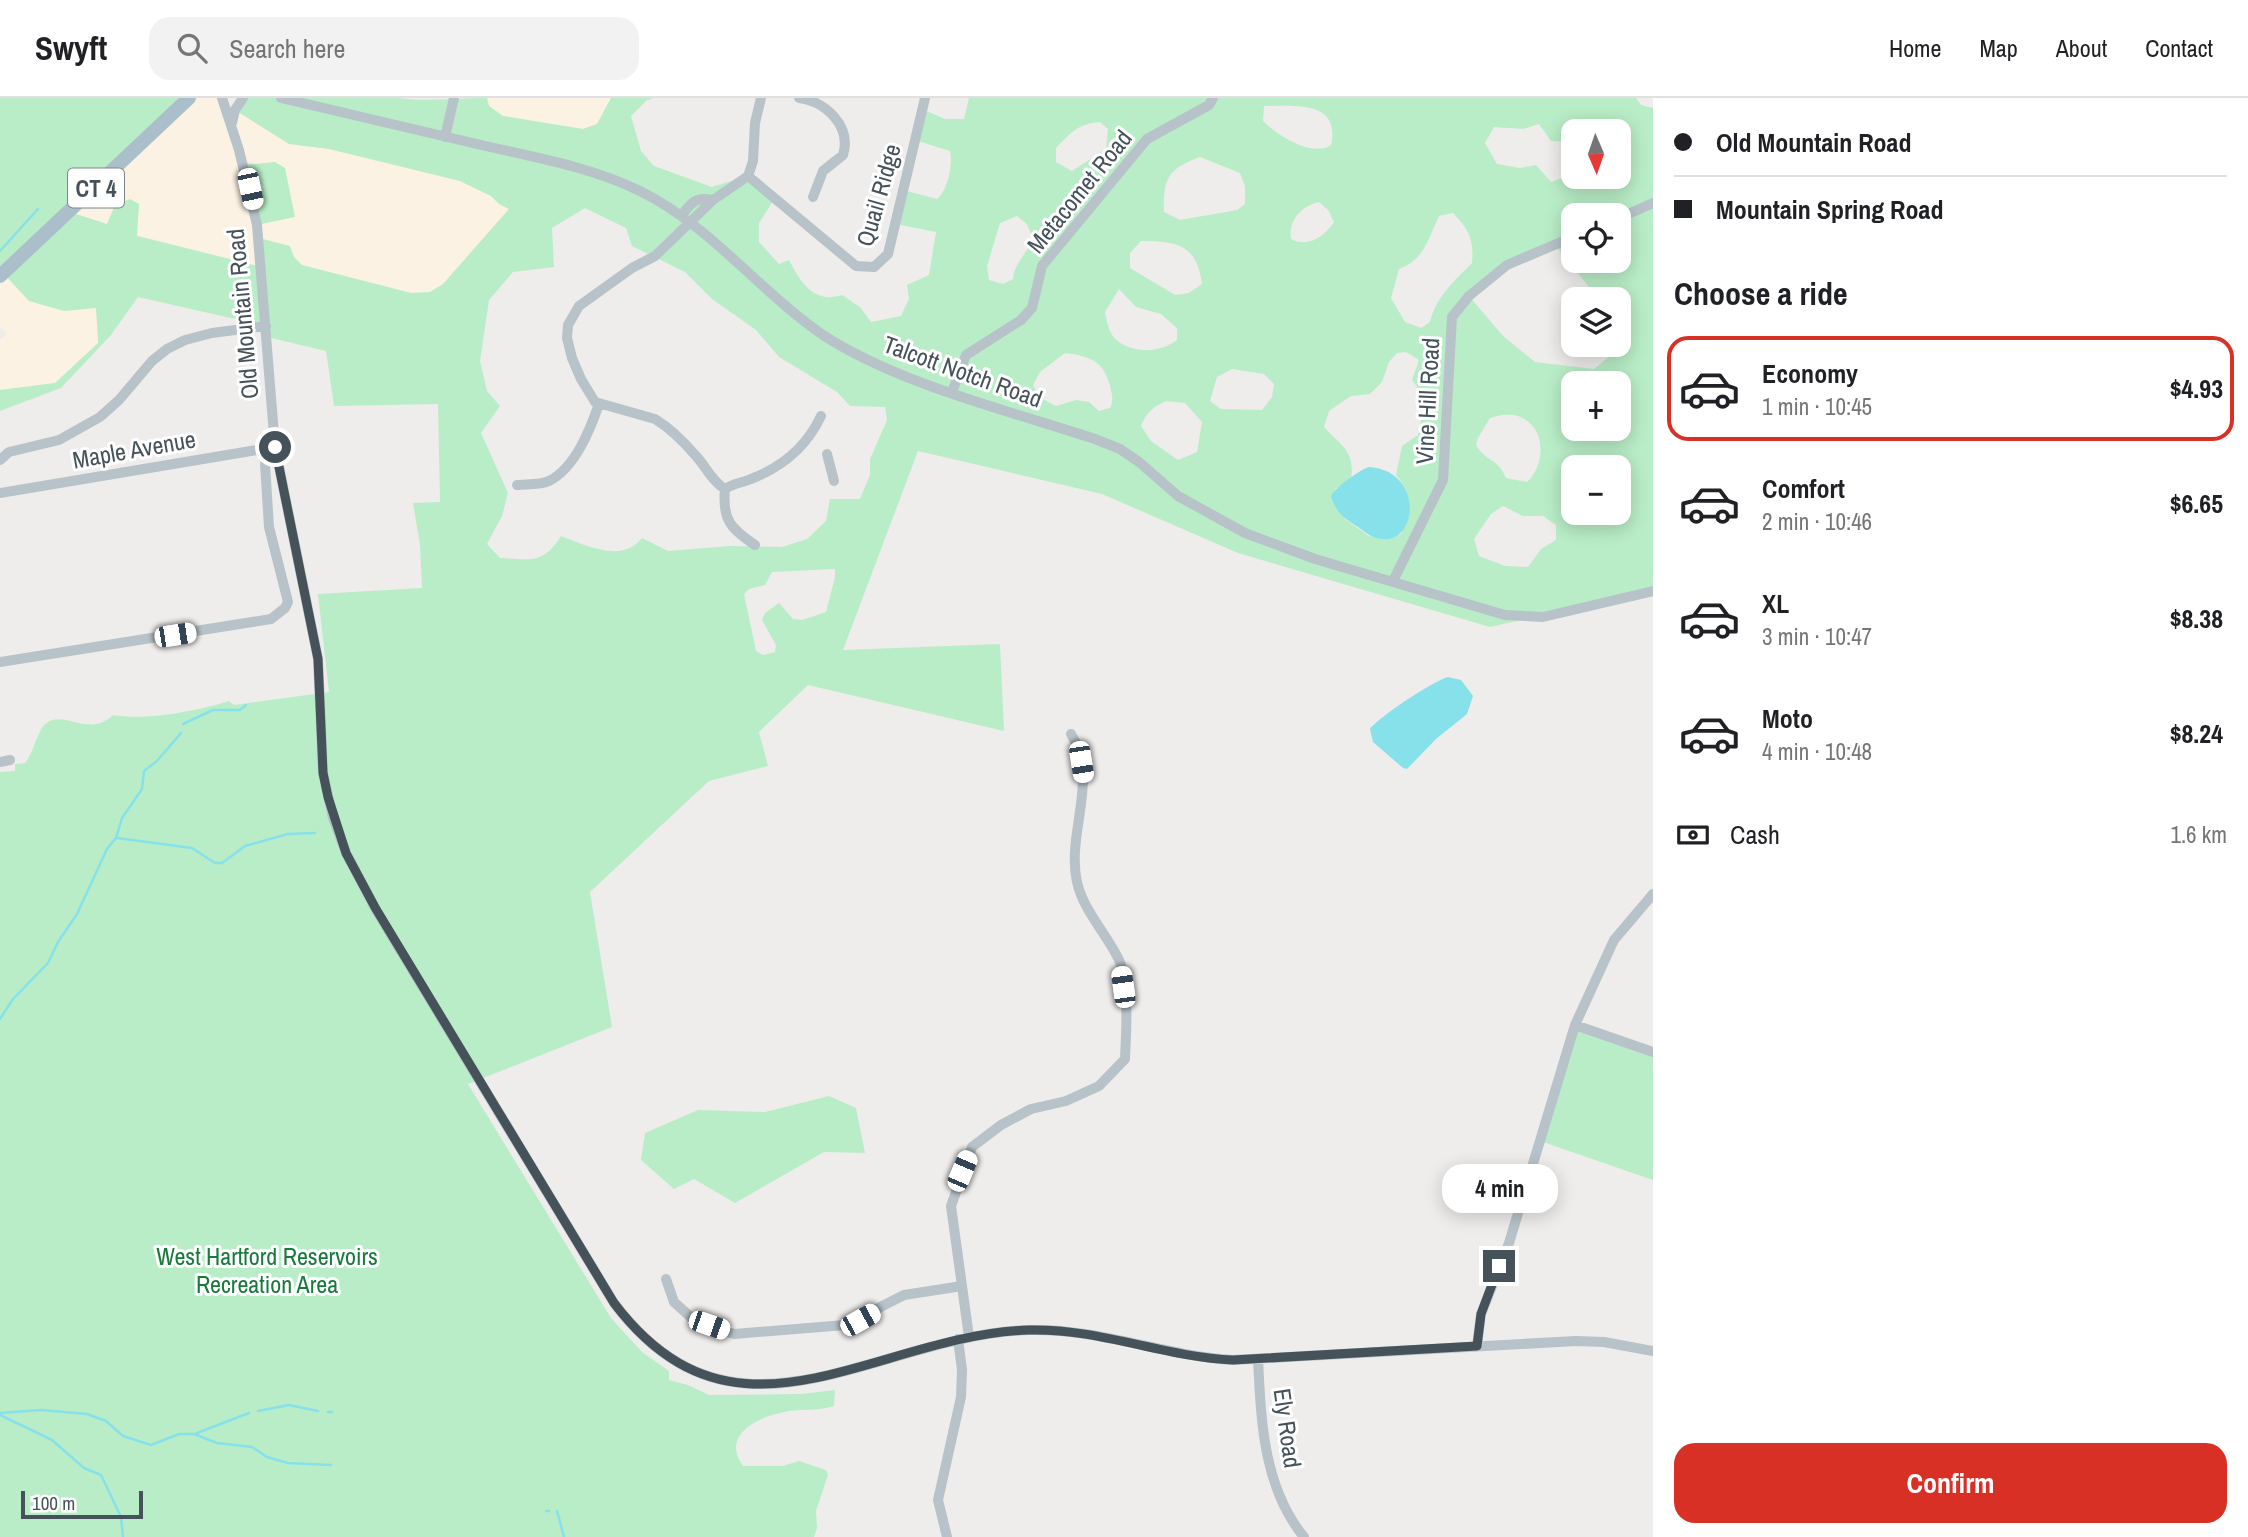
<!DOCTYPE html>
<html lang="en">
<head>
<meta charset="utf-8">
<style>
	body { margin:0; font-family:"Archivo Narrow",sans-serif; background:#f2f2f2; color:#202124; height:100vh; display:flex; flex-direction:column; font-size:26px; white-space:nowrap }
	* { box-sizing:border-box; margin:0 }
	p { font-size:23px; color:#757577 }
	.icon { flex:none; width:38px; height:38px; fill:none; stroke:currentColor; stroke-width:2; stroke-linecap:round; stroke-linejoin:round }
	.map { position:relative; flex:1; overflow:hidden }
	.side { display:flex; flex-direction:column; background:#fff; width:595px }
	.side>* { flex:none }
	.top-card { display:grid; align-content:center; height:154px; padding:0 21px; background:#fff }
	.needle { width:46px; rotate:178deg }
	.tools { position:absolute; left:1561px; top:21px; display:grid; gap:14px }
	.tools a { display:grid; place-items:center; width:70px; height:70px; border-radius:14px; background:#fff; box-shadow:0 4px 18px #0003; font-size:35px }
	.scale { position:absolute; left:21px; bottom:18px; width:122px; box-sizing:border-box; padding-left:7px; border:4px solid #455259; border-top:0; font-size:19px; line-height:24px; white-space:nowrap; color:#455259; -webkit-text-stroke:5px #fff; paint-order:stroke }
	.end { position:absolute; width:32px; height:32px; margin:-16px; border:9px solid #455259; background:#fff; box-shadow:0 0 0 4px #fff }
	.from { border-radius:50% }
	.bubble { position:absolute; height:49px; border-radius:21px; background:#fff; box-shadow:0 4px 18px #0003; font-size:23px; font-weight:800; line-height:49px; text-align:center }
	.car { position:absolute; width:21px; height:42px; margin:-21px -10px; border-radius:9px; box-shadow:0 0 5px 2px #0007; background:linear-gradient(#fff 24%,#345 0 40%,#fff 0 76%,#345 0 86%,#fff 0) }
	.top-card b { display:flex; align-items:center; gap:24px; height:66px; font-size:26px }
	.top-card b+b { border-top:2px solid #e0e0e0 }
	.top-card i { width:18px; height:18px; background:#202124 }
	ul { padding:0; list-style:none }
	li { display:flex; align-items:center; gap:21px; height:105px; margin:0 14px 10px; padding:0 7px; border:4px solid transparent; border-radius:21px }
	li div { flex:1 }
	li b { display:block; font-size:26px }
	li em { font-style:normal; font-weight:800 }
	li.active { border-color:#d93025 }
	li>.icon { width:63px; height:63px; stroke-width:1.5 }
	h2 { padding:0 21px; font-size:32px; line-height:84px }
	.pay { display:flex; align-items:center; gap:18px; height:77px; padding:0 21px; font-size:26px }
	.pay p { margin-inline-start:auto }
	.cta { display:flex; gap:14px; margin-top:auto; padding:14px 21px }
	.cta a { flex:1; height:80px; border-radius:21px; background:#d93025; color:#fff; font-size:28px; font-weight:800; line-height:80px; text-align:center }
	header { display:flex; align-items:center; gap:42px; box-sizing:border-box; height:98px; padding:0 35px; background:#fff; border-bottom:2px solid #e0e0e0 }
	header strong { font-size:33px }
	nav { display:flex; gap:38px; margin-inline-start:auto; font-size:24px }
	.search { width:490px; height:63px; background:#f2f2f2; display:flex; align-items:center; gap:18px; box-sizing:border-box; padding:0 24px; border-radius:21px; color:#757577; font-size:26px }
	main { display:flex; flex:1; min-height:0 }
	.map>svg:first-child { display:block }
</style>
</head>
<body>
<header>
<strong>Swyft</strong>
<div class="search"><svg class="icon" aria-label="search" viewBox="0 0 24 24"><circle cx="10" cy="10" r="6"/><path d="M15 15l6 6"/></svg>Search here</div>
<nav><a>Home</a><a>Map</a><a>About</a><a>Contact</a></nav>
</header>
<main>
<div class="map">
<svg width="1653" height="1439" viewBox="0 0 1653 1439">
	<rect width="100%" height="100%" fill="#efecec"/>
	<path fill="#fbf2e4" d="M189 0H222L231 26 235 12 289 46 329 51 460 83 491 98 499 106 509 111 443 186 430 194 411 195 302 167 294 159 262 169 136 137 139 107H115L107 127 70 114Z
		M487 0H611L597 26 583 31 503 18 489 8Z
		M3 175 64 213 96 210 98 245 55 285 0 292V242L7 236 0 228V178Z"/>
	<path fill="#b9edc7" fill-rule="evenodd" d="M0 0H189L70 114 107 126 115 107 130 101 139 106 137 138 262 169 259 140 290 148 294 159 302 167 411 195 430 194 443 186 509 111 499 106 491 98 460 83 329 51 289 46 235 12 243 0H398C427 4 457 0 487 0L489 8 503 18 583 31 597 26 611 0H653L646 3 631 18 641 53 654 68 712 89 748 78 775 100 759 125V144L779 166 789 162C801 185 814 206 842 197L860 209 871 224 901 218 909 201 907 187 929 177 936 134 896 126 903 92 937 101C948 93 953 66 950 53L915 42 922 11 945 21H964L969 0H1636L1641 7 1653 10V493L1490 529 1238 455 1102 396 918 353 843 552 1000 546 1004 633 808 587 759 634 768 668 709 683 590 794 612 929 468 986 611 1220 642 1254 669 1273V1282L688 1287 709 1297 801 1296 835 1292 834 1308C820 1313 804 1311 789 1313 763 1317 719 1335 743 1368H783L799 1363 826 1372 828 1377 816 1413 817 1430 814 1439H0V674L15 673V666L25 665C33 656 38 632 45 626 65 610 88 641 113 617 147 623 196 613 229 603L234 607 329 594 318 496 422 490 420 447 413 405 440 404 438 306 334 308 326 253 267 239 266 228 138 199 111 237 61 290 0 313V292L55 285 98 245V241L96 210 64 213 29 203 3 175 0 178ZM1264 8C1294 8 1341 2 1331 47 1312 60 1277 37 1263 23ZM1100 24 1108 31 1106 51 1072 73 1056 64V50C1072 34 1077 26 1100 24ZM1539 26 1551 43 1573 44V33H1619V79H1573V76L1551 84 1536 67 1520 70 1497 66 1485 45 1494 29 1523 31ZM1200 59 1240 75 1245 88V106L1237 112 1180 122 1164 114C1163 80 1168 71 1200 59ZM1319 104 1328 112 1334 124C1324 139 1308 150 1291 141 1288 123 1301 108 1319 104ZM585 110 626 130 632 148 685 174 712 201 756 232 779 259 837 294 850 308 885 309 887 322 870 361V377L860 401H830L826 423 807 441 782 449 730 448 668 453 642 440C622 466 585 447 561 438 544 466 530 462 500 460L487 446 502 418 508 395 481 335 500 308 487 293 480 263 489 202 513 174 554 169 552 130ZM1453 115C1469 132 1474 141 1472 165 1454 183 1436 199 1430 224L1421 230 1405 224 1391 200 1399 171C1425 161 1428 141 1439 118ZM1573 117H1619V163H1573ZM1017 118 1027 126 1033 141C1027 155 1014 166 1013 181L1003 186 989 182 987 168 1000 125ZM1141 143C1176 143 1197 146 1202 186L1189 195 1175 197 1130 170V155ZM1555 147 1593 194 1602 201H1619V247H1615L1611 257 1594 271 1535 264 1503 238 1469 198 1507 167ZM1119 191 1136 209 1161 216 1177 230V242C1162 254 1136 256 1119 244 1109 237 1107 225 1105 214ZM1406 254 1419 262 1412 282C1424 295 1423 320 1418 337L1402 348 1396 377C1413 396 1412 415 1401 436L1384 441 1369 438 1345 421 1335 391 1351 383C1355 353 1343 349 1324 329L1329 313 1351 298 1370 296 1382 284 1389 264 1397 255ZM1065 255C1090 258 1104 263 1110 288 1112 297 1114 302 1110 310L1099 313 1089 304 1076 302 1056 308 1039 299 1033 287 1040 274ZM1232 271 1264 276 1274 286 1272 299 1262 312 1221 311 1210 303 1217 279ZM1573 285H1619V331H1573ZM1166 303 1185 305 1202 324 1197 354 1178 362 1151 343 1141 328C1146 315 1153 309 1166 303ZM1501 317C1506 317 1513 316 1518 318 1547 328 1546 367 1527 384L1506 380C1498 360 1486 364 1476 347L1478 340 1490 320ZM1573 369H1619V415H1573ZM1503 408 1523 418H1543L1556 427V442L1541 451 1528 469 1505 468 1479 458 1474 441 1491 416ZM835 471V479L826 514 802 522 793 521 779 505 765 515 762 522 776 547 775 554 763 557 756 553 744 496 749 491 765 487 772 474Z
		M275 64 285 70 295 119 257 127 243 67Z
		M1575 927 1653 954V1082L1540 1043Z
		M829 998 856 1010 865 1055 824 1054 735 1105 694 1081 674 1091 641 1062 645 1035 698 1012 765 1014Z"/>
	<path fill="#87e1ea" d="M1369 369C1429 373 1417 459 1371 438 1367 436 1363 432 1358 429 1344 420 1336 415 1331 398 1335 390 1359 372 1369 369Z
		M1448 579 1461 582 1473 598 1467 616 1436 641 1407 671 1403 670 1373 644 1370 631C1379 619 1433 583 1448 579Z"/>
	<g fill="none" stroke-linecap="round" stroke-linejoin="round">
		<path stroke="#87e1ea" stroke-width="2.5" d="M0 153 38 111
			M183 626 213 612H240L246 607
			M117 740 192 750 215 765H222L245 748 288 736 315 735
			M0 921 13 901 48 865 58 844 77 816 107 751 116 740 122 720 142 691 144 673 157 663 181 635
			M258 1313 289 1307 318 1313
			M328 1314H332
			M0 1315 41 1312 87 1316 106 1323 123 1338 151 1347 179 1336H194L217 1345 252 1349 267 1359 288 1365 331 1367
			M0 1317 52 1342 84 1370 101 1377 121 1419 123 1439
			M197 1335 249 1315
			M546 1413H549
			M557 1413 564 1439"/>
		<path stroke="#b7c3c9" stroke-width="10" d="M222 0 239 52 257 127 275 349 318 561 323 675 333 720 346 755 376 812 614 1205C736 1367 875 1237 1029 1232 1099 1230 1164 1258 1233 1262L1576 1243 1604 1244 1653 1253
			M281 0C346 15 412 31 477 46 532 59 589 68 640 93 711 128 759 193 823 237 898 286 1010 313 1095 341L1120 351 1139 364 1178 398 1245 435 1315 461 1505 517 1543 519 1653 493
			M799 0C825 3 852 28 843 57L823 73 813 99
			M232 25 235 12 243 0
			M445 39 454 0
			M748 78 856 168 874 169 888 156 925 0
			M682 117C691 105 696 98 713 102
			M1619 120 1653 105
			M952 294 966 257 1021 222 1032 210 1042 168 1147 41 1209 7 1213 0
			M827 356 834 383
			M0 362 9 354 59 342 100 319 119 302 152 263 167 251 185 242 212 235 266 228
			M517 387C526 386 541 387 549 383 575 370 590 332 599 306
			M725 391C711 382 707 370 696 358 684 344 670 330 655 321L595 304 581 281 572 260 567 240 568 227 579 208 632 170 655 158 713 102 748 78 753 63 755 25 761 0
			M725 391C734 385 742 385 751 381 782 369 807 348 821 318
			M725 391C722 422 731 431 755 447
			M0 395 275 349
			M1393 483 1443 382 1452 219 1469 198 1507 167 1573 139
			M0 564 271 521 285 510 288 504 269 429 265 366 275 349
			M0 664 10 662
			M1575 927 1653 954
			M666 1181 674 1204 695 1223 734 1236 845 1227 904 1197 962 1188
			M969 1239 951 1108 972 1049 1001 1027 1031 1011 1066 1003 1099 988 1125 961C1126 935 1130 883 1118 860 1106 835 1083 812 1077 784 1066 735 1100 681 1071 636
			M1477 1248 1481 1216 1509 1145 1575 927 1614 842 1653 796
			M1258 1261C1261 1322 1263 1389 1304 1439
			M947 1439 938 1402 961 1299 962 1272 958 1241"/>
		<path stroke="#abbfcb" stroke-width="14" d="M0 178 189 0"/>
	</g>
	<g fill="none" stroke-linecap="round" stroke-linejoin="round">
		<path stroke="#455259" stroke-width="9" d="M275 349 318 561 323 675 328 699 346 755 376 811 614 1205C737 1367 873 1237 1029 1232 1099 1230 1164 1259 1233 1262L1477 1248 1481 1216 1499 1168"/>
	</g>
	<g text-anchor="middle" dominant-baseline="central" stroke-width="6" stroke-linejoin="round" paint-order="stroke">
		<rect fill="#fff" stroke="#7d868b" stroke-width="2" x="68" y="70.5" width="56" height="39" rx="5"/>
		<g font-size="23" font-weight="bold" fill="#455259">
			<text x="96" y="90">CT 4</text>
		</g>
		<g font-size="24" fill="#455259" stroke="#fff">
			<text transform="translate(1079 93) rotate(-51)">Metacomet Road</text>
			<text transform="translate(878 97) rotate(-74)">Quail Ridge</text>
			<text transform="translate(242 216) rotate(-95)">Old Mountain Road</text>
			<text transform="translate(963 273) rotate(20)">Talcott Notch Road</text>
			<text transform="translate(1427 303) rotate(-87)">Vine Hill Road</text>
			<text transform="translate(134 351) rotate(-10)">Maple Avenue</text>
			<text transform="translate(1288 1330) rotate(82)">Ely Road</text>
		</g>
		<g font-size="24" fill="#17793c" stroke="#fff">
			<text x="267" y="1158">West Hartford Reservoirs<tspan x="267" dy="28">Recreation Area</tspan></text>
		</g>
	</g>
</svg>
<div class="tools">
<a><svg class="needle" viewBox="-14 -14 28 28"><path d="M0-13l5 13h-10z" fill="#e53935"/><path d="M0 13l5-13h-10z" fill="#757577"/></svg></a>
<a><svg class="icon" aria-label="locate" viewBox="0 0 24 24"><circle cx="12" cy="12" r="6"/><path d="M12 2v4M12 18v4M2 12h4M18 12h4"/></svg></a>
<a><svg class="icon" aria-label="layers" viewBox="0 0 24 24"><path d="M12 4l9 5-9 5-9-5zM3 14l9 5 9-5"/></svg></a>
<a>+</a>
<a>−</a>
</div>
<div class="scale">100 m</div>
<i class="end from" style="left:275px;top:349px"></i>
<i class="end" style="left:1499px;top:1168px"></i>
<div class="bubble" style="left:1442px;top:1066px;width:116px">4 min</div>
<i class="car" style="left:250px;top:91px;rotate:168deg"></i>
<i class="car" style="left:175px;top:537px;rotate:81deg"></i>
<i class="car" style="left:1081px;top:664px;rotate:171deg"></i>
<i class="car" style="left:1123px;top:889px;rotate:352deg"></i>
<i class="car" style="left:962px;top:1073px;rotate:23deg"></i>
<i class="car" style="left:860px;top:1222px;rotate:61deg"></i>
<i class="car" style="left:709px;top:1227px;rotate:109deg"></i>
</div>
<section class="side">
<div class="top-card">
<b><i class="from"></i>Old Mountain Road</b>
<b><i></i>Mountain Spring Road</b>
</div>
<h2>Choose a ride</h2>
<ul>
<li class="active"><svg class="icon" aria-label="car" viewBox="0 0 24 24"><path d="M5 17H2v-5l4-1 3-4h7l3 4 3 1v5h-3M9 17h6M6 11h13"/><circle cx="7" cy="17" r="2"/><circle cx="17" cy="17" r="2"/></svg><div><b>Economy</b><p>1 min · 10:45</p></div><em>$4.93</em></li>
<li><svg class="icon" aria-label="car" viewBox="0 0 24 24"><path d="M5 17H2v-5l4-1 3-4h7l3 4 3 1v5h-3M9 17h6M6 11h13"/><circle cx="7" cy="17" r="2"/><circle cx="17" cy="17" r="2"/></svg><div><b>Comfort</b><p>2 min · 10:46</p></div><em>$6.65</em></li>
<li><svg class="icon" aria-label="car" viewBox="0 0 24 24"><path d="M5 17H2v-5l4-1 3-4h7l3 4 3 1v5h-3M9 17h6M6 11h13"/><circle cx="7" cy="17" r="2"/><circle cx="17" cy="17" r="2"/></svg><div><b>XL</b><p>3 min · 10:47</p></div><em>$8.38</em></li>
<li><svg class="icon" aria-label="car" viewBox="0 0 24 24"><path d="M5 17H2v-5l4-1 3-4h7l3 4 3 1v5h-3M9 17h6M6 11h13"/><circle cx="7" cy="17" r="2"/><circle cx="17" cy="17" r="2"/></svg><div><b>Moto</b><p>4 min · 10:48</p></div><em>$8.24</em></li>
</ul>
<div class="pay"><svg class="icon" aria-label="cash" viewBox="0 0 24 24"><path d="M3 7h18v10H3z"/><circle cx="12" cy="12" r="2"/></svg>Cash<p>1.6 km</p></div>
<div class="cta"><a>Confirm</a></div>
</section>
</main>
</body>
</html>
